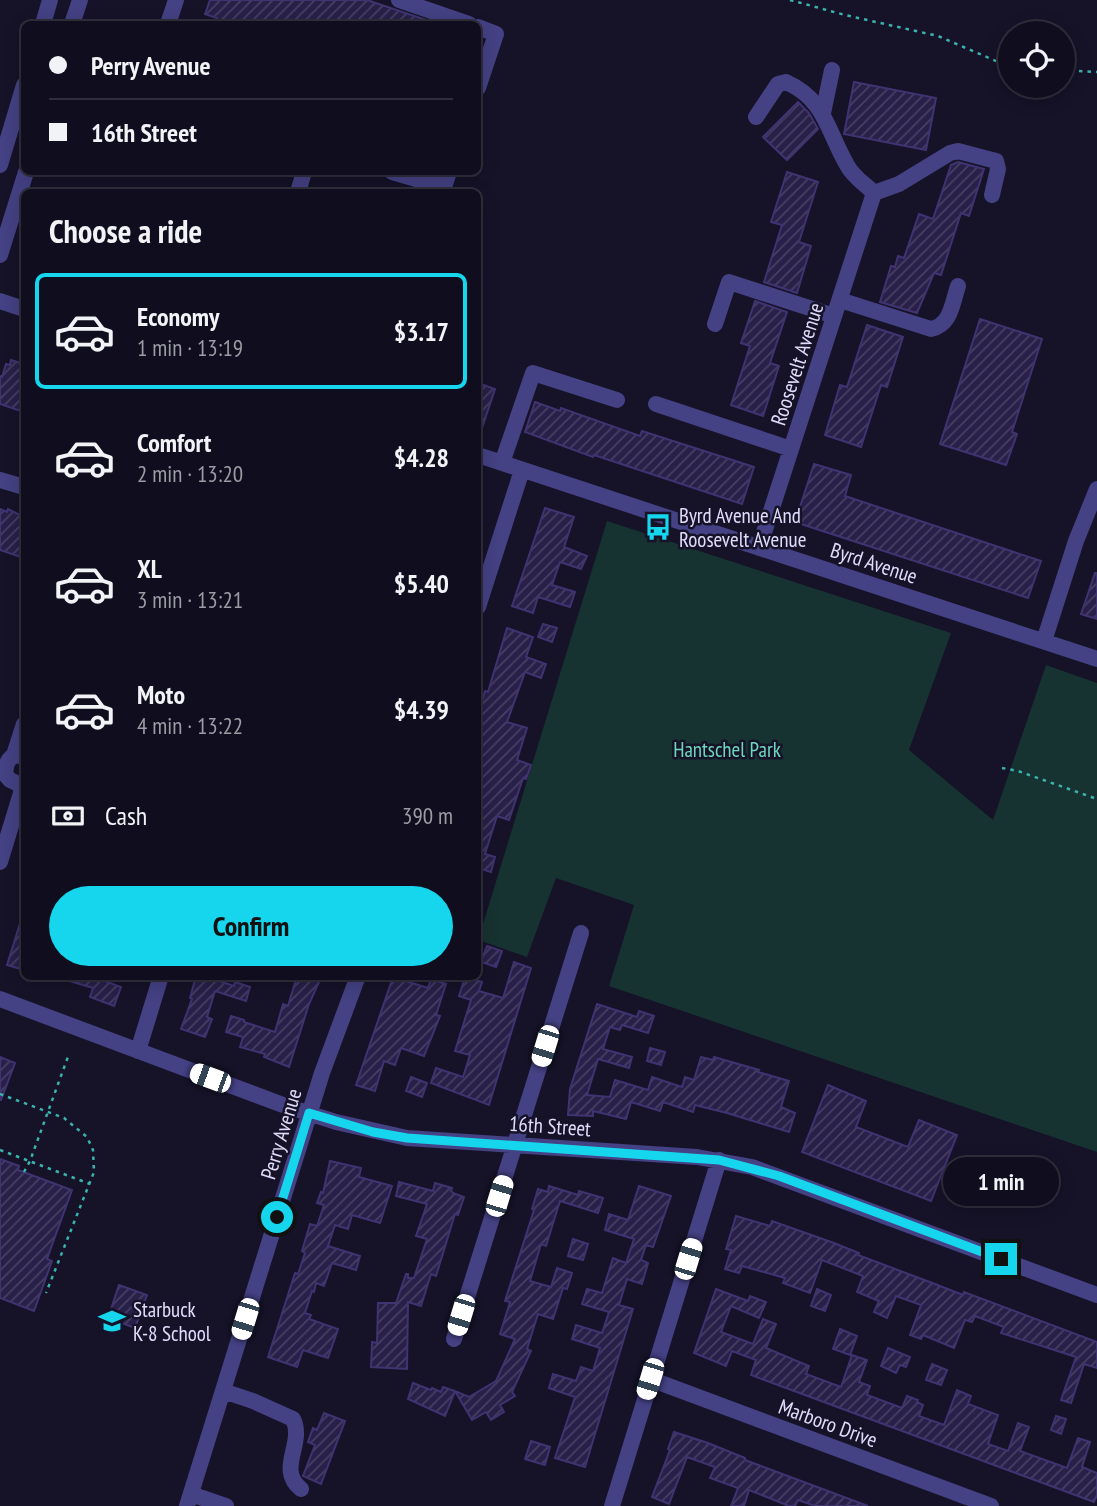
<!DOCTYPE html>
<html lang="en">
<head>
<meta charset="utf-8">
<style>
	body { margin:0; font-family:"PT Sans Narrow",sans-serif; background:#1e1c2b; color:#f1f3f6; height:100vh; display:flex; flex-direction:column; font-size:26px; white-space:nowrap }
	* { box-sizing:border-box; margin:0 }
	p { font-size:23px; color:#9c9ca4 }
	.icon { flex:none; width:38px; height:38px; fill:none; stroke:currentColor; stroke-width:2; stroke-linecap:round; stroke-linejoin:round }
	.map { position:relative; flex:1; overflow:hidden }
	.sheet { position:absolute; left:21px; top:189px; width:460px; height:791px; display:flex; flex-direction:column; background:#100e1e; border-radius:10px; box-shadow:0 4px 18px #0003,0 0 0 2px #302e3c }
	.sheet>* { flex:none }
	.hud { position:absolute; left:21px; top:21px; width:460px; height:154px; border-radius:10px; box-shadow:0 4px 18px #0003,0 0 0 2px #302e3c; display:grid; align-content:center; height:154px; padding:0 28px; background:#100e1e }
	.tools { position:absolute; left:998px; top:21px; display:grid; gap:14px }
	.tools a { display:grid; place-items:center; width:77px; height:77px; border-radius:50%; background:#100e1e; box-shadow:0 4px 18px #0003,0 0 0 2px #302e3c; font-size:35px }
	.end { position:absolute; width:32px; height:32px; margin:-16px; border:9px solid #16d6ee; background:#111; box-shadow:0 0 0 4px #111 }
	.from { border-radius:50% }
	.bubble { position:absolute; height:49px; border-radius:24px; background:#100e1e; box-shadow:0 4px 18px #0003,0 0 0 2px #302e3c; font-size:23px; font-weight:800; line-height:49px; text-align:center }
	.car { position:absolute; width:21px; height:42px; margin:-21px -10px; border-radius:9px; box-shadow:0 0 5px 2px #0007; background:linear-gradient(#fff 24%,#345 0 40%,#fff 0 76%,#345 0 86%,#fff 0) }
	.hud b { display:flex; align-items:center; gap:24px; height:66px; font-size:26px }
	.hud b+b { border-top:2px solid #302e3c }
	.hud i { width:18px; height:18px; background:#f1f3f6 }
	ul { padding:0; list-style:none }
	li { display:flex; align-items:center; gap:21px; height:116px; margin:0 14px 10px; padding:0 14px; border:4px solid transparent; border-radius:10px }
	li div { flex:1 }
	li b { display:block; font-size:26px }
	li em { font-style:normal; font-weight:800 }
	li.current { border-color:#16d6ee }
	li>.icon { width:63px; height:63px; stroke-width:1.5 }
	h2 { padding:0 28px; font-size:32px; line-height:84px }
	.pay { display:flex; align-items:center; gap:18px; height:77px; padding:0 28px; font-size:26px }
	.pay p { margin-inline-start:auto }
	.cta { display:flex; gap:14px; margin-top:auto; padding:14px 28px }
	.cta a { flex:1; height:80px; border-radius:42px; background:#16d6ee; color:#111; font-size:28px; font-weight:800; line-height:80px; text-align:center }
	.map>svg:first-child { display:block }
</style>
</head>
<body>
<div class="map">
<svg width="1097" height="1506" viewBox="0 0 1097 1506">
	<defs>
		<pattern id="building-hatch" width="6" height="6" patternUnits="userSpaceOnUse" patternTransform="scale(1.75)"><rect width="6" height="6" fill="#282048"/><path d="M-1 1l2-2M0 6l6-6M5 7l2-2" fill="none" stroke="#474063"/></pattern>
	</defs>
	<rect width="100%" height="100%" fill="#161228"/>
	<path fill="#163231" d="M607 521 951 633 909 750 993 820 1046 665 1097 683V1152L609 986 634 905 556 878 527 957 478 940Z"/>
	<path fill="url(#building-hatch)" stroke="#403372" stroke-width="2" d="M210 0H367L435 23 214 24 217 18 205 14Z
		M854 82 936 98 926 150 844 134Z
		M798 102 809 113 818 129 787 160 763 137Z
		M958 162 984 169 969 216 961 213 941 275 934 273 917 313 880 302 891 266 895 267 898 256 904 258 919 214 933 219 951 165Z
		M787 172 818 182 799 242 811 246 797 293 764 282 782 225 771 222Z
		M755 301 787 312 770 363 779 366 763 416 731 405 750 346 741 343Z
		M980 319 1042 339 1012 432 1017 434 1006 465 940 444Z
		M867 325 903 337 887 387 881 385 861 447 825 435 840 385 847 387Z
		M11 360 24 364V412L0 404V376L2 377 6 364 10 365Z
		M478 383 495 389 480 434H478Z
		M535 402 560 411 561 408 640 436 642 431 754 467 742 504 594 455 593 457 525 432Z
		M814 464 851 475 845 496 1041 561 1028 598 795 522Z
		M545 508 574 517 564 547 587 556 581 569 560 562 552 585 575 592 570 607 538 597 533 613 512 606Z
		M0 509 7 512 8 509 24 517V558L0 550Z
		M1095 573H1097V619L1081 614Z
		M543 624 557 628 552 642 538 637Z
		M507 628 533 637 526 657 546 664 541 678 525 672 507 722 527 728 517 760 531 765 526 779 523 778 509 820 497 816 485 854 495 857 491 872 478 868V715L485 691 488 692Z
		M22 917H24V970L7 965Z
		M487 946 502 951 496 967 481 962Z
		M514 962 531 968 489 1105 431 1083 436 1068 463 1077 470 1055 455 1051 471 1000 459 996 465 977 482 982 479 991 503 998Z
		M64 976H92L121 987 114 1006 90 997 93 988 63 979Z
		M196 976H204L234 986 235 982 250 987 246 1001 215 991 207 1017 212 1019 205 1037 181 1029 192 999 190 998Z
		M297 976 320 980 309 1004 289 1067 264 1057 265 1054 240 1047 243 1037 226 1032 231 1016 244 1020V1022L275 1032 283 1004 288 1006Z
		M393 977 428 988 431 979 446 984 436 1015 440 1016 424 1056 401 1048 395 1065 384 1061 375 1091 356 1085Z
		M597 1004 637 1017 639 1011 654 1016 648 1033 622 1025 620 1030 610 1027 603 1049 632 1057 629 1068 598 1059 587 1095 610 1097 615 1080 648 1090 652 1077 682 1087 685 1077 694 1080 701 1057 713 1060 714 1057 759 1070 758 1072 789 1081 781 1107 795 1113 789 1132 727 1113 695 1105 693 1112 663 1102 660 1111 631 1102 626 1119 593 1111V1116L568 1115 570 1089Z
		M650 1048 665 1052 661 1065 647 1061Z
		M0 1057 15 1063 1 1100H0Z
		M411 1077 427 1083 422 1097 406 1091Z
		M828 1085 866 1101 856 1127 908 1147 919 1120 957 1135 931 1201 802 1152Z
		M0 1159 19 1166 18 1170 72 1190 47 1259 52 1261 34 1311 0 1298Z
		M330 1161 361 1168 359 1177 392 1186 380 1223 352 1215 348 1229 335 1225 328 1246 360 1256 356 1270 332 1263 324 1286 316 1283 314 1292 312 1291 305 1313 311 1315 309 1319 338 1329 328 1358 303 1350 297 1367 268 1357 295 1273 298 1274 305 1253 302 1251 310 1224 317 1226 324 1205 317 1203 321 1192 323 1193Z
		M399 1182 433 1191 435 1183 452 1188 451 1191 453 1193 464 1197 458 1215 455 1214 436 1276 431 1274 421 1306 408 1302 407 1369 371 1367 372 1342 377 1343 378 1303H396L406 1274H408V1278H414L427 1239 416 1236 427 1204 396 1196Z
		M549 1186 578 1195 579 1191 603 1198 598 1213 560 1201 546 1246 541 1244 530 1281 551 1287 557 1268 572 1273 567 1289 563 1288 553 1319 538 1314 527 1349 531 1351 512 1392 515 1396 500 1405 504 1412 491 1420 486 1412 472 1420 455 1391 469 1397 496 1381 506 1359 515 1339 500 1334 510 1302 505 1301 534 1210 532 1209 538 1189 548 1192Z
		M639 1186 671 1196 653 1247 646 1245 641 1260 648 1263 642 1284 627 1279 619 1305 633 1309 585 1467 555 1458 575 1397 549 1388 553 1374 576 1381 581 1367 593 1371 600 1348 572 1339 576 1325 602 1333 609 1312 582 1304 587 1289 602 1293 613 1258 626 1263 634 1239 605 1230 609 1214 628 1220Z
		M736 1216 770 1226 772 1221 834 1243 859 1253 858 1255 935 1284 963 1295 964 1292 1097 1342V1368L1084 1364 1071 1403 1061 1400 1076 1357 1001 1333 1004 1327 975 1316 972 1322 965 1320 954 1348 923 1335 921 1339 910 1335 921 1305 896 1296 887 1318 874 1312 879 1301 857 1292 863 1276 822 1260 810 1293 783 1283 785 1278 742 1266 739 1273 725 1269 731 1250 726 1249Z
		M573 1239 588 1244 583 1260 568 1256Z
		M119 1285 147 1295 135 1328 108 1318Z
		M716 1289 748 1301 750 1296 766 1302 759 1318 731 1306 721 1332 753 1344 763 1319 776 1324 766 1348 809 1366 806 1374 841 1387 852 1355 867 1360 859 1382 870 1386 867 1395 902 1408 907 1396 918 1400 917 1402 923 1405 919 1416 944 1425 957 1390 971 1396 968 1404 998 1415 988 1444 1008 1451 1018 1423 1029 1427 1020 1451 1067 1468 1078 1438 1090 1442 1082 1467 1097 1473V1495L1094 1502 751 1375 756 1360 732 1351 726 1366 694 1353Z
		M817 1289 831 1295 825 1311 811 1306Z
		M840 1329 857 1336 850 1355 833 1349Z
		M888 1348 910 1357 906 1367 900 1365 896 1373 881 1366Z
		M932 1364 947 1370 941 1385 926 1380Z
		M413 1383 431 1390 432 1388 441 1392 443 1387 455 1391 445 1416 408 1399Z
		M324 1413 345 1421 321 1484 303 1476 315 1445 308 1442 313 1428 317 1430Z
		M1056 1416 1066 1419 1061 1434 1051 1430Z
		M674 1432 708 1443 745 1458V1460L868 1506H815L798 1500 795 1506H789L749 1490 744 1506H731L738 1488 710 1478 715 1467 687 1457 669 1504 652 1497 670 1450 668 1449Z
		M531 1441 550 1447 545 1465 525 1459Z"/>
	<g fill="none" stroke-linecap="round" stroke-linejoin="round">
		<path stroke="#3ab3ad" stroke-width="2.5" stroke-dasharray="3.5 5" stroke-linecap="butt" d="M790 0 845 15 938 36 1003 64 1010 65
			M1062 70 1097 72
			M1002 768 1018 771 1097 799
			M0 1094 64 1118 87 1137 93 1150 94 1172 46 1293
			M0 1150 90 1184
			M24 1172 30 1161 69 1054"/>
		<path stroke="#444184" stroke-width="16" d="M399 0 469 24
			M43 24 50 0
			M72 24 80 0
			M168 24 176 0
			M478 27 496 34 478 88
			M823 113 832 70
			M756 117 778 84 786 82C826 100 827 131 847 165 853 177 865 184 874 193
			M0 165 24 85
			M392 172 444 187 449 172
			M298 192 304 172
			M874 193 899 184 950 153 958 151 996 161 998 169 992 195
			M0 255 26 172
			M840 300 931 329C951 325 952 304 958 286
			M0 301 24 309
			M715 324 729 282 834 316
			M656 404 791 449
			M478 455 1097 659
			M502 463 533 373 617 400
			M0 480 24 487
			M759 548 874 193
			M478 607 522 470
			M1044 641 1076 541 1097 489
			M14 755 24 724
			M0 862 21 793V785L10 780 5 774C6 765 7 760 14 755L24 757
			M0 999 283 1105 336 1122 407 1138 697 1157 752 1167 1097 1295
			M138 1051 161 976
			M454 1339 581 933
			M650 1379 991 1506
			M223 1391 253 1401 293 1419C305 1444 276 1469 301 1489
			M191 1494 226 1506
			M187 1506 322 1073 358 976
			M612 1506 719 1160"/>
	</g>
	<g fill="none" stroke-linecap="round" stroke-linejoin="round">
		<path stroke="#16d6ee" stroke-width="9" d="M277 1217 309 1113 373 1132 407 1138 719 1160 779 1176 1001 1259"/>
	</g>
	<defs>
		<symbol id="bus-bare" viewBox="-9 -9 18 18"><path d="M-5-6H5V4H4V6H2V4H-2V6H-4V4H-5ZM-3.5-4V0h7V-4ZM-3.5 1.2v1.5H-2V1.2ZM2 1.2v1.5H3.5V1.2Z" fill="#16d6ee" stroke="#161228" stroke-width="2.5" paint-order="stroke"/></symbol>
		<symbol id="school-bare" viewBox="-9 -9 18 18"><path d="M0-5L7-2L0 1L-7-2ZM-4 1L0 2.5L4 1V4Q0 6-4 4Z" fill="#16d6ee" stroke="#161228" stroke-width="2.5" paint-order="stroke"/></symbol>
	</defs>
	<g fill-rule="evenodd">
		<use href="#bus-bare" x="639" y="508" width="38" height="38"/>
		<use href="#school-bare" x="93" y="1302" width="38" height="38"/>
	</g>
	<g text-anchor="middle" dominant-baseline="central" stroke-width="5" stroke-linejoin="round" paint-order="stroke">
		<g font-size="21" fill="#e0dcfc" stroke="#161228">
			<text transform="translate(797 364) rotate(-72)">Roosevelt Avenue</text>
			<text transform="translate(874 563) rotate(18)">Byrd Avenue</text>
			<text transform="translate(550 1126) rotate(4)">16th Street</text>
			<text transform="translate(281 1134) rotate(-73)">Perry Avenue</text>
			<text transform="translate(828 1423) rotate(20)">Marboro Drive</text>
		</g>
		<g font-size="21" fill="#e0dcfc" stroke="#161228" text-anchor="start">
			<text x="679" y="515">Byrd Avenue And<tspan x="679" dy="24">Roosevelt Avenue</tspan></text>
			<text x="133" y="1309">Starbuck<tspan x="133" dy="24">K-8 School</tspan></text>
		</g>
		<g font-size="21" fill="#6cd8be" stroke="#161228">
			<text x="727" y="749">Hantschel Park</text>
		</g>
	</g>
</svg>
<div class="tools">
<a><svg class="icon" aria-label="locate" viewBox="0 0 24 24"><circle cx="12" cy="12" r="6"/><path d="M12 2v4M12 18v4M2 12h4M18 12h4"/></svg></a>
</div>
<i class="end from" style="left:277px;top:1217px"></i>
<i class="end" style="left:1001px;top:1259px"></i>
<div class="bubble" style="left:943px;top:1157px;width:116px">1 min</div>
<i class="car" style="left:545px;top:1046px;rotate:197deg"></i>
<i class="car" style="left:210px;top:1078px;rotate:290deg"></i>
<i class="car" style="left:499px;top:1196px;rotate:17deg"></i>
<i class="car" style="left:688px;top:1259px;rotate:17deg"></i>
<i class="car" style="left:461px;top:1315px;rotate:197deg"></i>
<i class="car" style="left:245px;top:1319px;rotate:197deg"></i>
<i class="car" style="left:650px;top:1379px;rotate:197deg"></i>
<div class="hud">
<b><i class="from"></i>Perry Avenue</b>
<b><i></i>16th Street</b>
</div>
<section class="sheet">
<h2>Choose a ride</h2>
<ul>
<li class="current"><svg class="icon" aria-label="car" viewBox="0 0 24 24"><path d="M5 17H2v-5l4-1 3-4h7l3 4 3 1v5h-3M9 17h6M6 11h13"/><circle cx="7" cy="17" r="2"/><circle cx="17" cy="17" r="2"/></svg><div><b>Economy</b><p>1 min · 13:19</p></div><em>$3.17</em></li>
<li><svg class="icon" aria-label="car" viewBox="0 0 24 24"><path d="M5 17H2v-5l4-1 3-4h7l3 4 3 1v5h-3M9 17h6M6 11h13"/><circle cx="7" cy="17" r="2"/><circle cx="17" cy="17" r="2"/></svg><div><b>Comfort</b><p>2 min · 13:20</p></div><em>$4.28</em></li>
<li><svg class="icon" aria-label="car" viewBox="0 0 24 24"><path d="M5 17H2v-5l4-1 3-4h7l3 4 3 1v5h-3M9 17h6M6 11h13"/><circle cx="7" cy="17" r="2"/><circle cx="17" cy="17" r="2"/></svg><div><b>XL</b><p>3 min · 13:21</p></div><em>$5.40</em></li>
<li><svg class="icon" aria-label="car" viewBox="0 0 24 24"><path d="M5 17H2v-5l4-1 3-4h7l3 4 3 1v5h-3M9 17h6M6 11h13"/><circle cx="7" cy="17" r="2"/><circle cx="17" cy="17" r="2"/></svg><div><b>Moto</b><p>4 min · 13:22</p></div><em>$4.39</em></li>
</ul>
<div class="pay"><svg class="icon" aria-label="cash" viewBox="0 0 24 24"><path d="M3 7h18v10H3z"/><circle cx="12" cy="12" r="2"/></svg>Cash<p>390 m</p></div>
<div class="cta"><a>Confirm</a></div>
</section>
</div>
</body>
</html>
